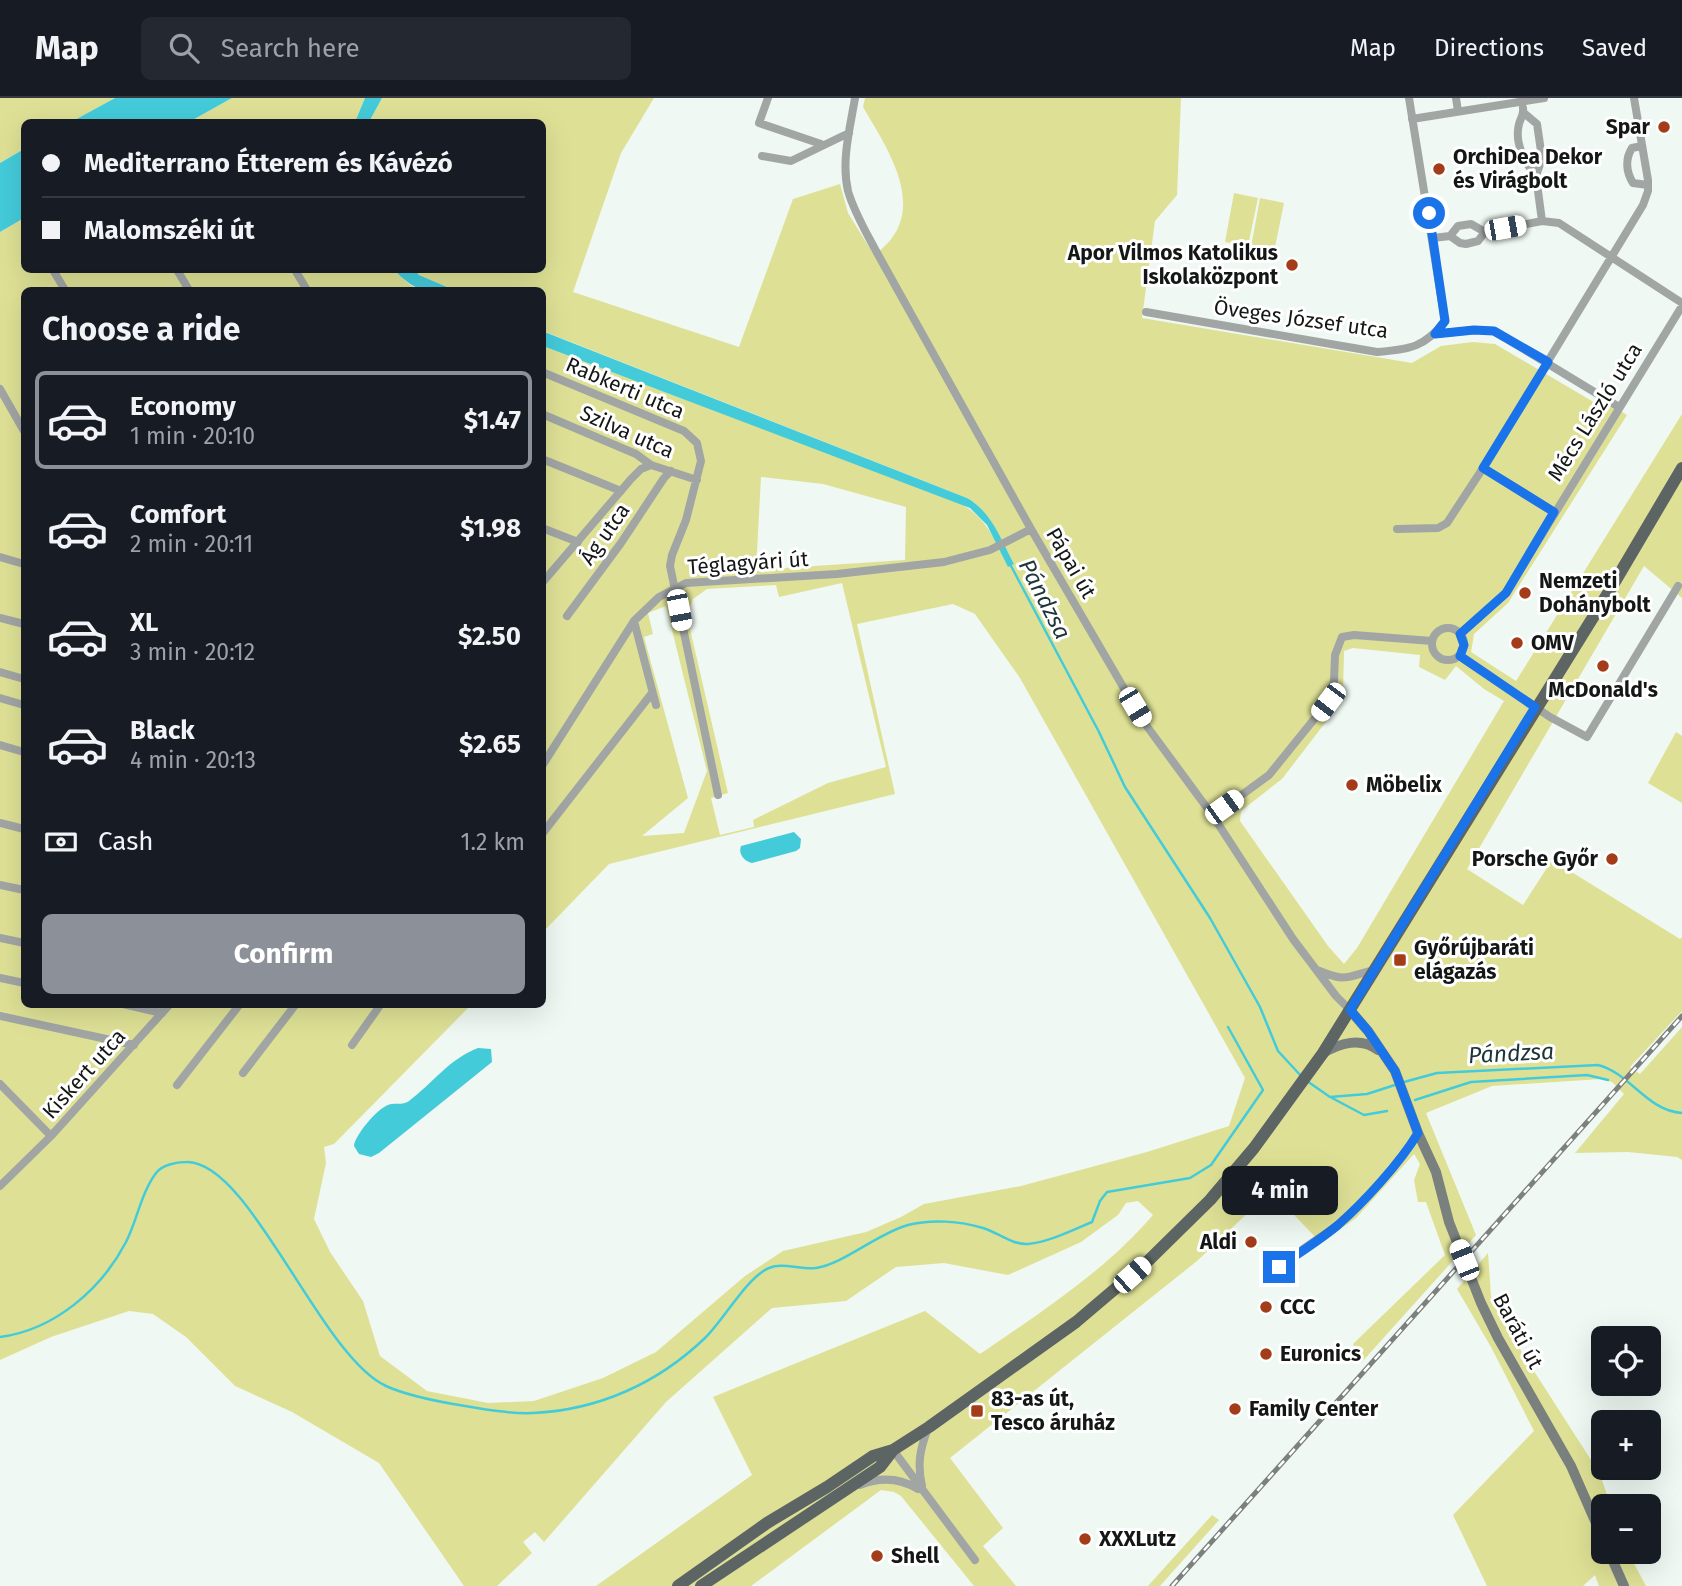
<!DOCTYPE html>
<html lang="en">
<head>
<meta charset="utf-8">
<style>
	body { margin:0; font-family:"Fira Sans",sans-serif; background:#242831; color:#f1f3f6; height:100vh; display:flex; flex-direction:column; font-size:26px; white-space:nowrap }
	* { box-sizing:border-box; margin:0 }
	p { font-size:23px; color:#9ea1a6 }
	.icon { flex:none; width:38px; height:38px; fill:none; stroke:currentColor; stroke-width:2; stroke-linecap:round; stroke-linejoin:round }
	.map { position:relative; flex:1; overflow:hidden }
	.details { position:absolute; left:21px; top:189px; width:525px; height:721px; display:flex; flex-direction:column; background:#171b24; border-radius:10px; box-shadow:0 7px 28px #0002 }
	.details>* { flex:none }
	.top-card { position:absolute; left:21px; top:21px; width:525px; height:154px; border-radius:10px; box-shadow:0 7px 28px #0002; display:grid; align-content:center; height:154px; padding:0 21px; background:#171b24 }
	.buttons { position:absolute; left:1591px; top:1228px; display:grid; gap:14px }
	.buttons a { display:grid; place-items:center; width:70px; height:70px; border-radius:10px; background:#171b24; box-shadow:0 7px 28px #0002; font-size:35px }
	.end { position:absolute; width:32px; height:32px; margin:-16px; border:9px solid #1a73e8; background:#fff; box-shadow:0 0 0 4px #fff }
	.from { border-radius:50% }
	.bubble { position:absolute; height:49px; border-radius:10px; background:#171b24; box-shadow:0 7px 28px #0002; font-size:23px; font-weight:700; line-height:49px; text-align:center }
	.car { position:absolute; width:21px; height:42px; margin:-21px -10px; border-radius:9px; box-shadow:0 0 5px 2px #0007; background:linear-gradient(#fff 24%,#345 0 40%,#fff 0 76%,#345 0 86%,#fff 0) }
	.top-card b { display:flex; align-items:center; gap:24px; height:66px; font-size:26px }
	.top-card b+b { border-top:2px solid #363941 }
	.top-card i { width:18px; height:18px; background:#f1f3f6 }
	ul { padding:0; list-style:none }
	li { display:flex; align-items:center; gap:21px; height:98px; margin:0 14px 10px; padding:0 7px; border:4px solid transparent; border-radius:10px }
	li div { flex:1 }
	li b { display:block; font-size:26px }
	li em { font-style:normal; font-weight:700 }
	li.on { border-color:#8c9099 }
	li>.icon { width:63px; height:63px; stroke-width:1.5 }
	h2 { padding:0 21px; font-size:32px; line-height:84px }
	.pay { display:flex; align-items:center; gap:18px; height:77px; padding:0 21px; font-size:26px }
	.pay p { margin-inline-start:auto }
	.button { display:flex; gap:14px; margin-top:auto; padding:14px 21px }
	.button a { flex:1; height:80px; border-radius:10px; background:#8c9099; color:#fff; font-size:28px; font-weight:700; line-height:80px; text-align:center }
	header { display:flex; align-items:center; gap:42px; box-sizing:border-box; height:98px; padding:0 35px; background:#171b24; border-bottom:2px solid #363941 }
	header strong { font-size:33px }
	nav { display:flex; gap:38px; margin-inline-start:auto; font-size:24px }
	.search { width:490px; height:63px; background:#242831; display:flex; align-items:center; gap:18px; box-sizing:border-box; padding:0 24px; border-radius:10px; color:#9ea1a6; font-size:26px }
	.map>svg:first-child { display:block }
</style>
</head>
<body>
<header>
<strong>Map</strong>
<div class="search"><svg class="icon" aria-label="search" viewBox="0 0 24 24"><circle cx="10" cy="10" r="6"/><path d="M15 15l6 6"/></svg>Search here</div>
<nav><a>Map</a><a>Directions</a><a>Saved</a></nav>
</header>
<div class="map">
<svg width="1682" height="1488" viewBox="0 0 1682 1488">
	<rect width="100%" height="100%" fill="#eff8f2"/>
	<path fill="#dee195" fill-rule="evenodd" d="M0 0H115L71 24H24V51L0 65Z
		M232 0H365L355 24H189Z
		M382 0H654L621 55 573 194 739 249 793 101 840 86 848 115 874 157C932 116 890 55 863 9L865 0H1181L1177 97 1155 123 1142 220 1412 265 1441 248 1473 244 1495 246 1602 309 1607 304 1627 317 1508 505 1474 536 1471 554 1516 583 1682 316V500L1644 468 1467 771 1523 807 1552 762 1680 841 1682 839V913L1630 969 1640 976 1682 929V1062L1677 1059 1628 1054 1575 1055 1624 996 1612 984 1601 981 1492 988 1426 1015 1476 1137 1361 1265 1353 1246 1445 1157 1426 1104H1418L1414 1082 1420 1066 1414 1056 1356 1120 1321 1145 1271 1093 1197 1163 950 1360 1003 1430 983 1448 1016 1488H974L901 1398 894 1394 881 1392 751 1488H596L752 1377 713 1299 925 1213 980 1256C1041 1214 1104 1174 1153 1117L1138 1103 1126 1105 1118 1117 1081 1144 1008 1177 944 1165 896 1169 846 1203 772 1210 666 1304 544 1444 535 1434 523 1444 532 1455 497 1488H464L379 1365 292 1314 235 1288 186 1239 153 1216 129 1213 51 1239 0 1262V134L24 120V172H394L410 187 420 192H24V906L471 907 334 1046 324 1049 326 1065 314 1121 330 1154 363 1203 380 1258 427 1293 488 1305 534 1303 603 1280 656 1254 745 1178 783 1153 866 1134 901 1119 924 1106 1021 1088 1147 1054 1229 1028 1245 980 1020 580 975 516 953 506 857 526 895 696 609 766 543 834V248L956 403C987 419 993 439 1008 468L1014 466 975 405 967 400 543 233 542 192H454L419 177 415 172H542V24H369ZM761 379 823 386 906 409 905 462 756 472ZM842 485 886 669 828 685 753 722 754 729 720 737 711 700 728 695 687 518 693 501 707 491 776 487 779 499ZM666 508 707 673 684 735 642 738 688 700 644 539 653 536 648 515ZM1353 550 1420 557 1419 569 1445 582 1456 568 1484 591 1504 603 1357 850 1344 866 1328 848 1240 723 1241 713 1282 681 1335 612 1343 593 1344 553Z
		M1234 95 1258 100 1248 148 1225 144Z
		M1260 100 1284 105 1274 154 1251 149Z
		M1676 634 1682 638V705L1648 685Z
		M1488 1155 1491 1198 1500 1220 1600 1376 1611 1409H1603V1454H1628L1646 1488H1599L1595 1477 1583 1488H1487L1453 1417 1534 1333 1491 1249 1457 1191Z
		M1212 1417 1219 1422 1160 1488H1148Z"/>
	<path fill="#44cbda" d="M115 0H232L189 24H71Z
		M365 0H382L369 24H355Z
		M24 51V120L0 134V65Z
		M394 172H415L419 177 454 192C421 193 418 195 394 172Z
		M542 233 967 400C992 414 1001 442 1014 466L1008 469 987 427 970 410 543 248Z
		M794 734 801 741 800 750 796 753 752 765C744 763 738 756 741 748Z
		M478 950 491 951 492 964 379 1055 371 1059 359 1056 354 1048C355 1037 377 1011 388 1007 395 1004 402 1008 409 1003 433 985 449 961 478 950Z"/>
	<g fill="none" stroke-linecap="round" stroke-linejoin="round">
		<path stroke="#44cbda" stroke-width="2.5" d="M1010 466 1099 634 1125 689 1210 820 1260 909 1278 953 1302 979
			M1307 983 1330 999 1367 996 1398 986
			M1404 984 1437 975 1598 967C1630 975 1647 1013 1682 1015
			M1332 1000 1364 1017 1387 1013
			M1415 1002 1471 984 1587 977 1608 982
			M0 1239C54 1232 101 1192 126 1144 137 1123 141 1095 156 1075 162 1067 176 1064 186 1064 250 1062 320 1258 386 1288 408 1298 435 1303 459 1307 483 1311 509 1316 533 1315 599 1312 658 1285 705 1240 724 1222 746 1180 769 1170 782 1164 801 1172 816 1170 842 1167 878 1135 908 1127 931 1121 960 1123 983 1130 997 1134 1012 1147 1028 1146 1049 1144 1073 1132 1092 1124L1100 1103 1107 1094 1190 1080 1211 1067 1263 992 1228 929"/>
		<path stroke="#a1a6a5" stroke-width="8" d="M768 0 759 25 821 46
			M855 0C850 30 841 63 848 93 854 114 866 134 876 153L1031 431 1143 623 1213 718 1293 841 1336 898 1350 912
			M1456 0 1458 13
			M1523 10C1524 17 1521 19 1519 26 1514 45 1525 65 1536 78
			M1524 15 1537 26 1542 60 1536 78 1542 123
			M1412 21 1544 0
			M1642 48 1632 50C1625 61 1626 74 1633 85L1648 87
			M762 58 791 63 849 35
			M1450 138 1458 128 1471 126 1485 134 1542 123 1559 125 1682 205
			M1433 140 1450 138 1460 145 1466 146 1478 143 1485 134
			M53 172 65 192
			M177 172 189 192
			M295 172 307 192
			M1146 214 1377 254C1410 251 1424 250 1445 223L1409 0
			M1435 236 1474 232 1494 233 1619 309
			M542 274 684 333 697 345 701 363 686 422 672 457 670 468 718 697
			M0 291 24 333
			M542 316 636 356 651 367 697 382
			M542 361 621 393
			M1483 370 1554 414
			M542 430 578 444
			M1397 431 1438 430 1447 425 1483 370 1643 107 1648 93V82L1634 0
			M0 459 24 466
			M542 485 631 381 641 371 651 367
			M567 518 621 445 664 380 671 373
			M0 520 24 526
			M634 523 656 607
			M1432 546a16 16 0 1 1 32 0a16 16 0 1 1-32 0Z
			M1460 536 1506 495 1682 208
			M1460 558 1550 619 1587 639 1678 488
			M0 574 24 581
			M0 600 24 607
			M0 647 24 654
			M542 668 634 523 659 499 686 485 837 476 944 464 990 452 1031 431
			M1213 718 1269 677 1328 604 1334 583 1335 557 1342 539 1354 537 1432 543
			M0 725 24 731
			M542 736 652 595
			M0 787 24 792
			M0 840 24 845
			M1317 872C1346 884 1344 880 1373 872
			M0 880 24 885
			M123 906 162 915
			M0 918 134 947
			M352 947 381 906
			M243 975 296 906
			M0 986 51 1038
			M177 987 240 906
			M0 1088 51 1038 170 906
			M1273 1175C1292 1157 1314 1144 1335 1129 1361 1109 1400 1064 1418 1035
			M893 1352 975 1462
			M860 1387C880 1379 900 1380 918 1391
			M922 1388C917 1366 920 1351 928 1330"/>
		<path stroke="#79807e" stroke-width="10" d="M1350 912 1368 933 1395 973 1418 1035 1436 1074 1449 1124 1481 1205 1498 1240 1571 1368 1603 1441
			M1323 955C1341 945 1360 939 1378 952
			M1609 1454 1624 1488"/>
		<path stroke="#5c6563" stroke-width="12" d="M678 1488 767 1425 827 1389 873 1358 893 1352 929 1329 1076 1224 1149 1162 1210 1102 1254 1050 1323 955 1610 492 1682 370
			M701 1488 880 1369 893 1352"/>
		<defs>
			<path id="rail" d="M1172 1488 1682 918"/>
		</defs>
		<use href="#rail" stroke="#7c817e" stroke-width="5"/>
		<use href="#rail" stroke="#fff" stroke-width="2.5" stroke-dasharray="8" stroke-linecap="butt"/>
	</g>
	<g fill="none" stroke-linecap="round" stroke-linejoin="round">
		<path stroke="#1a73e8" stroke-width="9" d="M1279 1169C1299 1155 1320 1142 1338 1127 1364 1104 1400 1065 1418 1035L1395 973 1368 933 1350 912 1535 609 1460 558 1464 547 1460 536 1506 495 1554 414 1483 370 1548 264 1494 233 1474 232 1435 236 1445 223 1429 115"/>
	</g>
	<g fill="#a33c19" stroke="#fff" stroke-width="2.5">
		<circle cx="1664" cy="29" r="7"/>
		<circle cx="1439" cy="71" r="7"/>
		<circle cx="1292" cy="167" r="7"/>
		<circle cx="1525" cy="495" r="7"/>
		<circle cx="1517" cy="545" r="7"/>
		<circle cx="1603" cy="568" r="7"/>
		<circle cx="1352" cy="687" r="7"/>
		<circle cx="1612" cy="761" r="7"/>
		<rect x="1393" y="855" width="14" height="14" rx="3.5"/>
		<circle cx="1251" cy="1144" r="7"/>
		<circle cx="1266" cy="1209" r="7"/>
		<circle cx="1266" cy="1256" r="7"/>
		<circle cx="1235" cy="1311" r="7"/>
		<rect x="970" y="1306" width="14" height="14" rx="3.5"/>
		<circle cx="1085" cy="1441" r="7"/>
		<circle cx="877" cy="1458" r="7"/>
	</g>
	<g text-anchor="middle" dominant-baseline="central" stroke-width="6" stroke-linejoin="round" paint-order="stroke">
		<g font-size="21" font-weight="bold" fill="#141715" stroke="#fff" text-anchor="start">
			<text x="1650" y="29" text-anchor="end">Spar</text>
			<text x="1453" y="59">OrchiDea Dekor<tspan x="1453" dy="24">és Virágbolt</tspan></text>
			<text x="1278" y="155" text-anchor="end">Apor Vilmos Katolikus<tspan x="1278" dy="24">Iskolaközpont</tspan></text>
			<text x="1539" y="483">Nemzeti<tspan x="1539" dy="24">Dohánybolt</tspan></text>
			<text x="1531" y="545">OMV</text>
			<text x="1603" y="592" text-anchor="middle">McDonald's</text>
			<text x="1366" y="687">Möbelix</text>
			<text x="1598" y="761" text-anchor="end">Porsche Győr</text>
			<text x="1414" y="850">Győrújbaráti<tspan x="1414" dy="24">elágazás</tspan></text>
			<text x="1237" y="1144" text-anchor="end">Aldi</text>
			<text x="1280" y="1209">CCC</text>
			<text x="1280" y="1256">Euronics</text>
			<text x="991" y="1301">83-as út,<tspan x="991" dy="24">Tesco áruház</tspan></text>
			<text x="1249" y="1311">Family Center</text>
			<text x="1099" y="1441">XXXLutz</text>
			<text x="891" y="1458">Shell</text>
		</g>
		<g font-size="21" fill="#141715" stroke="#fff">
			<text transform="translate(1301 221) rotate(8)">Öveges József utca</text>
			<text transform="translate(625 290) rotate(23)">Rabkerti utca</text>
			<text transform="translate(1595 314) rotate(-58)">Mécs László utca</text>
			<text transform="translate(627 334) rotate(24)">Szilva utca</text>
			<text transform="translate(605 436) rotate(-55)">Ág utca</text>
			<text transform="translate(748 465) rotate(-4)">Téglagyári út</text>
			<text transform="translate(1071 465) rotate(60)">Pápai út</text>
			<text transform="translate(84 976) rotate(-48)">Kiskert utca</text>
			<text transform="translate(1518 1233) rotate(62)">Baráti út</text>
		</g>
		<g font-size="23" font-style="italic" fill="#1e3538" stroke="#fff">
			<text transform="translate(1045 501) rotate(63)">Pándzsa</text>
			<text transform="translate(1511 955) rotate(-3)">Pándzsa</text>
		</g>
	</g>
</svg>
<div class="buttons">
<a><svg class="icon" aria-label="locate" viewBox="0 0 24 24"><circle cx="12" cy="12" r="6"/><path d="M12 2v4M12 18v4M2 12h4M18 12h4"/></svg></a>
<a>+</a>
<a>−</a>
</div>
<i class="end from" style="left:1429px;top:115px"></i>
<i class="end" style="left:1279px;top:1169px"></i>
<div class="bubble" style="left:1222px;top:1068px;width:116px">4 min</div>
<i class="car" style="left:1505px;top:130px;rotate:80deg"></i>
<i class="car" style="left:679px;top:512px;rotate:169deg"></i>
<i class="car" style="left:1328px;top:604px;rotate:217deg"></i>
<i class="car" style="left:1135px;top:609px;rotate:149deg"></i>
<i class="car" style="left:1224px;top:709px;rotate:54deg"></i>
<i class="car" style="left:1464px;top:1162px;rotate:338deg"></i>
<i class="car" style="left:1132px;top:1177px;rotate:48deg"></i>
<div class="top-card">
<b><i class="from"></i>Mediterrano Étterem és Kávézó</b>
<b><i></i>Malomszéki út</b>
</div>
<section class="details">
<h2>Choose a ride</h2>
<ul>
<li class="on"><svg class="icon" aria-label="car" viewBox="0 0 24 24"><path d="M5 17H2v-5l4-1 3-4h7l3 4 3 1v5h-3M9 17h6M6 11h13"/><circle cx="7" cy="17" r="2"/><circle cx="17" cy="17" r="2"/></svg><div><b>Economy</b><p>1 min · 20:10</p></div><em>$1.47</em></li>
<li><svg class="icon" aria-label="car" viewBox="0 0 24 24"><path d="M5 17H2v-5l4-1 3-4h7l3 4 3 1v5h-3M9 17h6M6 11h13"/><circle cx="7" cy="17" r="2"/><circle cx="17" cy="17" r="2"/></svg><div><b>Comfort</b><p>2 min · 20:11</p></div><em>$1.98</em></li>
<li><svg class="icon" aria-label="car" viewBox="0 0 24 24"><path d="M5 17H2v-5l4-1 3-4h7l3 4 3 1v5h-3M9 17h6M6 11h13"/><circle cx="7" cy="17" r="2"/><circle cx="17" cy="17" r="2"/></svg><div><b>XL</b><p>3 min · 20:12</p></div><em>$2.50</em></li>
<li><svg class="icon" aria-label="car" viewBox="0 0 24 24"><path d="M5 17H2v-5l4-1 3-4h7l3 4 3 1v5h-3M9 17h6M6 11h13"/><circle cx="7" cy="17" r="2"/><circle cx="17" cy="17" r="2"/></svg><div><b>Black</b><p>4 min · 20:13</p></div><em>$2.65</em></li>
</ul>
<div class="pay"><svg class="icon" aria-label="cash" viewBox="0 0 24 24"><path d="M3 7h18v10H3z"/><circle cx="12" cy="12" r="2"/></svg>Cash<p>1.2 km</p></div>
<div class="button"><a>Confirm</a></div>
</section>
</div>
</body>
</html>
